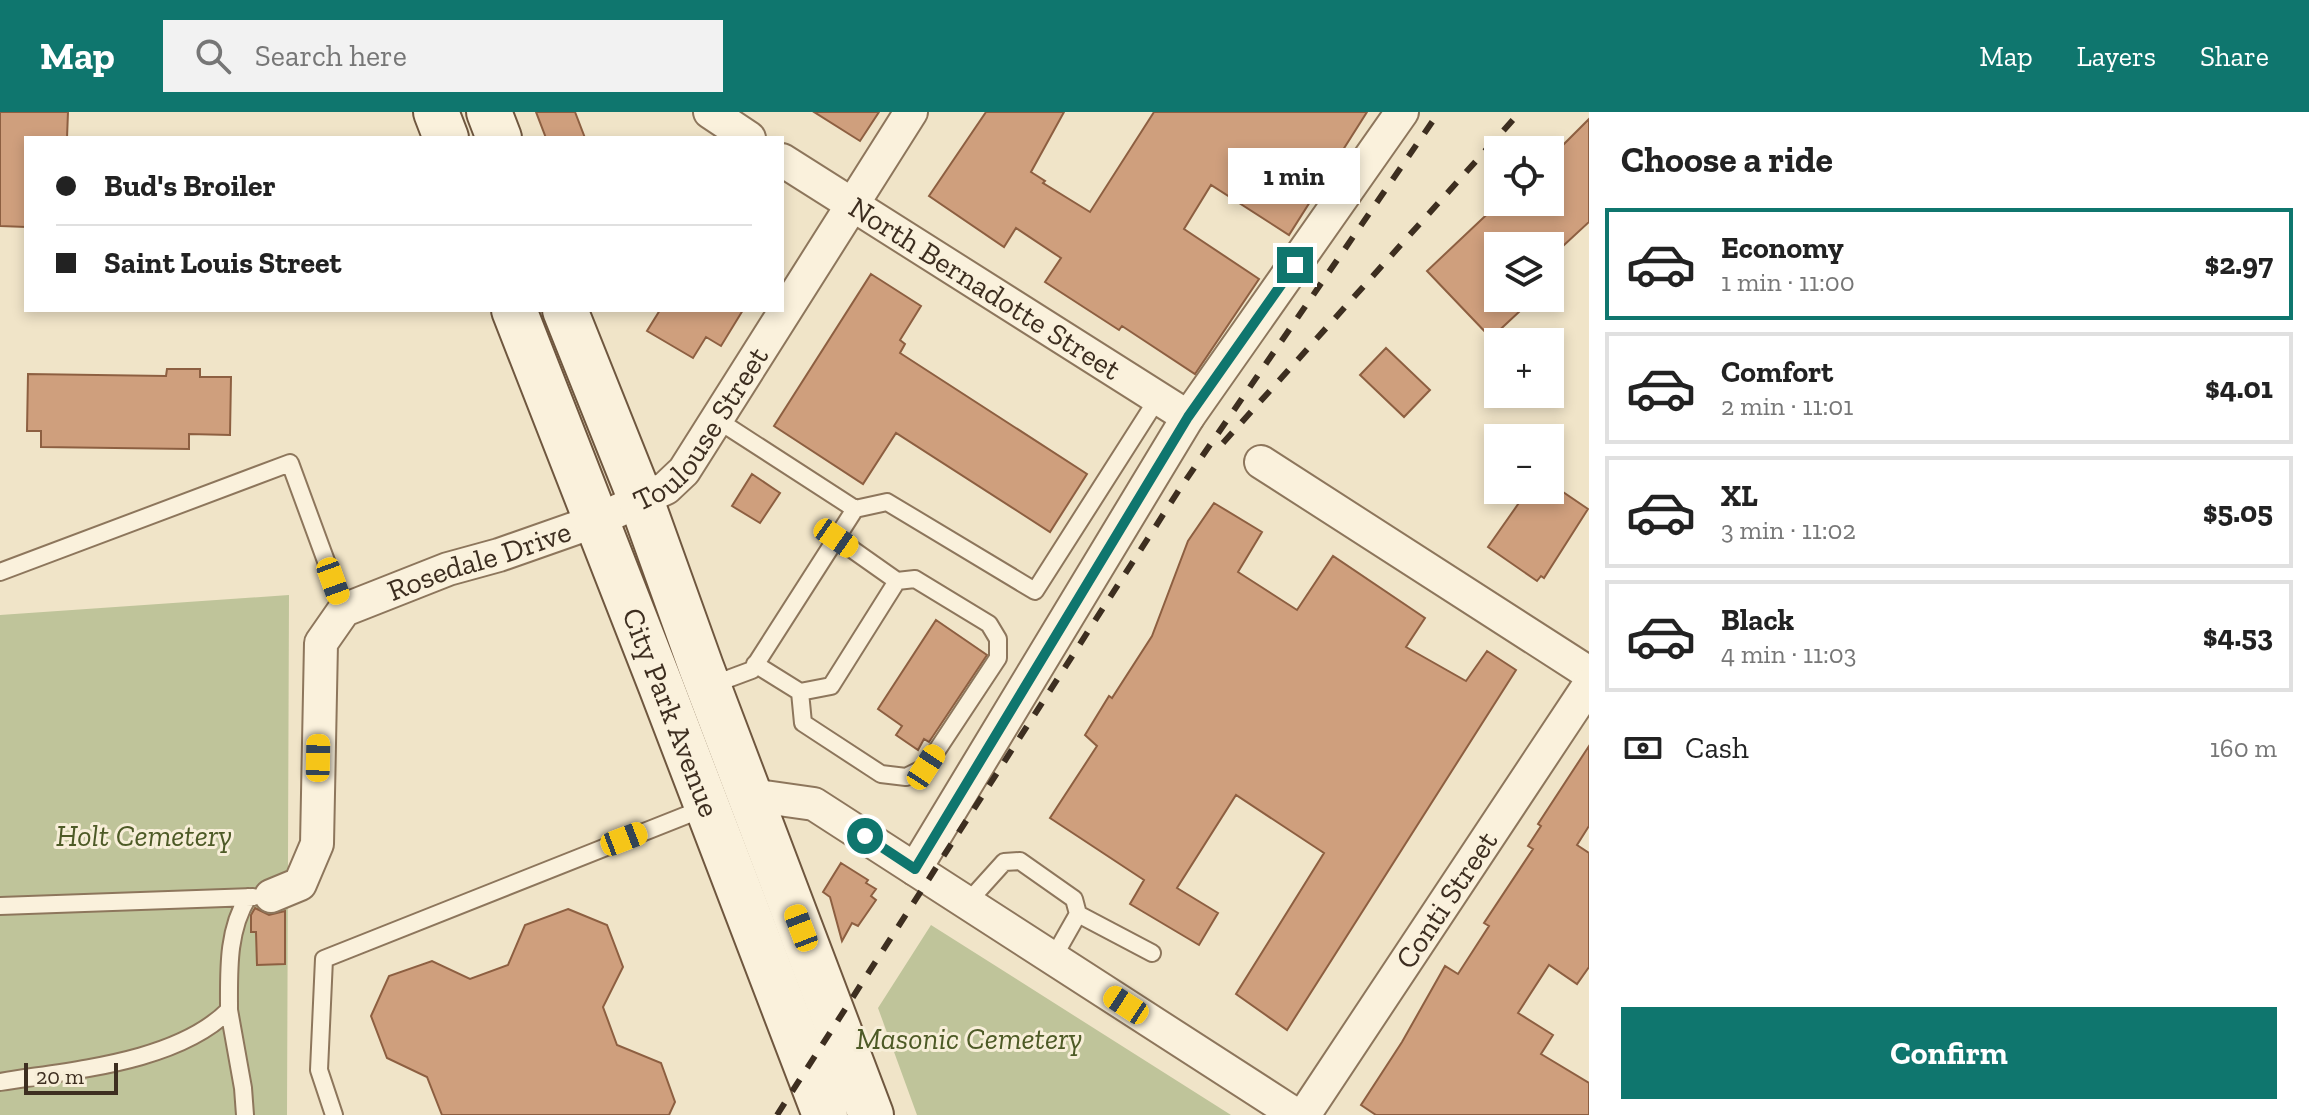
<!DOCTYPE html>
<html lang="en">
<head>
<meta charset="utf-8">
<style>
	body { margin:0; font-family:"Zilla Slab",serif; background:#f2f2f2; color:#222; height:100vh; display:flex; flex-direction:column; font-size:30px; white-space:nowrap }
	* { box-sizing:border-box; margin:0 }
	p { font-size:26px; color:#767676 }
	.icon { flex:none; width:44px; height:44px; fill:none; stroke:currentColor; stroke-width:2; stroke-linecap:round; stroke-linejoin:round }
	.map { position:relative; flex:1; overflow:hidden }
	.sheet { display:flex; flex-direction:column; background:#fff; width:720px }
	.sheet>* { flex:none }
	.hud { position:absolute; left:24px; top:24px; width:760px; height:176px; border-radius:0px; box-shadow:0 4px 12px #0003; display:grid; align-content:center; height:176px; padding:0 32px; background:#fff }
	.fabs { position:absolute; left:1484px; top:24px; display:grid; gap:16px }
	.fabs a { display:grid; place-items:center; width:80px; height:80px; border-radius:0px; background:#fff; box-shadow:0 4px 12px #0003; font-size:40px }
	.scale { position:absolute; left:24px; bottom:20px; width:94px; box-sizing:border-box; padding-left:8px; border:4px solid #3d2e20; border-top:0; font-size:22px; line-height:28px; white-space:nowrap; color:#3d2e20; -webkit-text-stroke:6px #f7eed8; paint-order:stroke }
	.end { position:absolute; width:36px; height:36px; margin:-18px; border:10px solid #0f766e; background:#fff; box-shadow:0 0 0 4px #fff }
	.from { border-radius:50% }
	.bubble { position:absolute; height:56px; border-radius:0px; background:#fff; box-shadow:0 4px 12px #0003; font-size:26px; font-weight:700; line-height:56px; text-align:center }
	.car { position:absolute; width:24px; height:48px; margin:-24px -12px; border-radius:10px; box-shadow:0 0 6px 2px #0007; background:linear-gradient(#f5c518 24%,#345 0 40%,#f5c518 0 76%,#345 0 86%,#f5c518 0) }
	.hud b { display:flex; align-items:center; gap:28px; height:76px; font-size:30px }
	.hud b+b { border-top:2px solid #e0e0e0 }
	.hud i { width:20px; height:20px; background:#222 }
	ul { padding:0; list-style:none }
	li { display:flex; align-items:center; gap:24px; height:112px; margin:0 16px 12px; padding:0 16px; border:4px solid #e0e0e0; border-radius:0px }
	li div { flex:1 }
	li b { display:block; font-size:30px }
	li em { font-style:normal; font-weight:700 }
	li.selected { border-color:#0f766e }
	li>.icon { width:72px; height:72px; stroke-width:1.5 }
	h2 { padding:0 32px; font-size:36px; line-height:96px }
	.pay { display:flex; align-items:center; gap:20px; height:88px; padding:0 32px; font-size:30px }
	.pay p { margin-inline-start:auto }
	.button { display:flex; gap:16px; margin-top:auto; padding:16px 32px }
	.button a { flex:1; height:92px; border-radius:0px; background:#0f766e; color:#fff; font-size:32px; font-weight:700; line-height:92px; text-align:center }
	header { display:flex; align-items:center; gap:48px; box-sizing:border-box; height:112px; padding:0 40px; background:#0f766e; color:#fff }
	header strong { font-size:38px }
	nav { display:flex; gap:44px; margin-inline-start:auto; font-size:28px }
	.search { width:560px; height:72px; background:#f2f2f2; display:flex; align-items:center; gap:20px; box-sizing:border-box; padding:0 28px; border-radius:0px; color:#767676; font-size:30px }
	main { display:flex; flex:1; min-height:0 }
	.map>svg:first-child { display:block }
</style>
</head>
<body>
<header>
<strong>Map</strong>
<div class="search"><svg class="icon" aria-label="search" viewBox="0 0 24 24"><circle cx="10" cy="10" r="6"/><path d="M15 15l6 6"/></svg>Search here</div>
<nav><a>Map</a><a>Layers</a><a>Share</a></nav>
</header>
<main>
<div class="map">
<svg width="1589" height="1003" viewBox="0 0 1589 1003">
	<rect width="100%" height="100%" fill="#f0e4c8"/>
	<path fill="#bfc49a" d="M289 483 287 1003H0V503Z
		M931 813 1231 1003H917L878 896Z"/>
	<path fill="#cf9f7d" stroke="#8d5f41" stroke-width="2" d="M0 0H68L67 26H26V115L0 114Z
		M536 0H575L585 26H546Z
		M814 0H879L860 29Z
		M986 0H1064L1031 60 1045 69 1043 71 1090 100 1154 0H1367L1289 123 1211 73 1184 117 1259 167 1195 262 1122 214 1119 218 1045 170 1061 146 1016 116 1004 135 929 84Z
		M1589 7V110L1563 134H1498V186H1534L1491 226 1427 159 1500 90H1550V46Z
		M871 162 921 194 900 228 905 232 900 241 1087 362 1050 420 896 321 863 372 774 314Z
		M660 198H743L721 234 706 225 693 246 647 219Z
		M1386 236 1430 278 1404 305 1360 263Z
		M167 257H200V265H231L230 323 189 322V337L41 335V319H27L28 262 166 264Z
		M752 362 780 381 760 411 732 394Z
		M1528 378H1560L1588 397 1544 466 1541 464 1537 469 1488 435Z
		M1214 391 1262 420 1238 460 1297 498 1333 444 1425 506 1406 535 1466 569 1487 539 1516 558 1287 918 1236 882 1324 741 1236 683 1177 776 1218 801 1199 833 1130 792 1144 768 1050 706 1097 634 1085 623 1109 584 1112 586 1152 524 1188 429Z
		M936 508 987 543 929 630 924 627 918 638 896 623 902 614 878 597Z
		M1589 634V714L1577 733 1589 741V855L1577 872 1549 853 1518 901 1553 923 1541 942 1589 971V1003H1376L1361 993 1402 930 1445 854 1458 862 1489 814 1484 811 1533 737 1528 734 1541 714 1538 712Z
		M841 751 868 768 866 771 876 777 871 784 876 788 858 814 852 811 842 829 830 785 823 780Z
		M255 796 269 803 285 799V852L257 853 256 820H251V803Z
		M568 797 607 813 623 855 603 895 617 933 661 951 675 990 669 1003H442L427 965 387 946 371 904 389 864 432 849 470 867 508 853 525 813Z"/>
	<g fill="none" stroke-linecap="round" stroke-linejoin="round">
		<defs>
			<path id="service" d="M855 397 887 390 1035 479 1158 286
				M0 460 290 351 344 498
				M755 552 800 580 831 574 897 469 836 426
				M709 574 752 558 855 397 716 307
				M800 580 803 611 881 662 906 665 926 655 998 546V527L989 512 915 467 897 469
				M967 791 1004 750 1020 749 1074 787 1078 802 1053 846
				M0 794 253 785
				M1078 802 1152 841
				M229 898 243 976 245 1003
				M0 970C71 958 176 951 229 898 229 859 227 819 248 785
				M334 1003 319 958 324 847 707 695"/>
			<g id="minor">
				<path d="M710 0 749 26"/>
				<path id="s1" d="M782 48 1188 305"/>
				<path d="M1261 350 1589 561"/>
				<path d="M751 683 814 692 1296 1003"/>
				<path d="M915 757 1188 305 1402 0"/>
				<path id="s2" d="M271 784 300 772 317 732 321 531 344 498 448 457 499 443 596 409 666 376 684 359 911 0"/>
				<path id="s3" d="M1304 1003 1589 573"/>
			</g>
			<g id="secondary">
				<path d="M436 0 446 26"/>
				<path d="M489 0 499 26"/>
				<path id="s4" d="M514 198 661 574 825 1003"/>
				<path d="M565 198 641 388 701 555 871 1003"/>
			</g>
		</defs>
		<use href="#service" stroke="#8d765c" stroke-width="20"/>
		<use href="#minor" stroke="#8d765c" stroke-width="36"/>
		<use href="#secondary" stroke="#6f573f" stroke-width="48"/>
		<use href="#service" stroke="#faf1dc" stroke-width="16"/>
		<use href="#minor" stroke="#faf1dc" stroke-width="32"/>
		<use href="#secondary" stroke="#faf1dc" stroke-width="44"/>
		<path stroke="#3d2e20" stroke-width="6" stroke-dasharray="14 14" stroke-linecap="butt" d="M1223 331 1520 0
			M777 1003 1179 378 1439 0"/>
	</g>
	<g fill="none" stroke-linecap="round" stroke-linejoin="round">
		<path stroke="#0f766e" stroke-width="10" d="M865 724 915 757 1188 305 1295 153"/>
	</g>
	<g text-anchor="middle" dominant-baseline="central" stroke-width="6" stroke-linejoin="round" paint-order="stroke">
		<g font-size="30" fill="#3d2e20" stroke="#f7eed8">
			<text stroke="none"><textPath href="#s1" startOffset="240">North Bernadotte Street</textPath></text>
			<text stroke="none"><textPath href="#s2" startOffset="728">Toulouse Street</textPath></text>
			<text stroke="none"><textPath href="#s2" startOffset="460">Rosedale Drive</textPath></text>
			<text stroke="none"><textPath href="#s4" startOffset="432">City Park Avenue</textPath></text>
			<text stroke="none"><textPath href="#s3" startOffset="258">Conti Street</textPath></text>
		</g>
		<g font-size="30" font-style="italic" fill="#4d5a26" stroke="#f7eed8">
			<text x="144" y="724">Holt Cemetery</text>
			<text x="969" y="927">Masonic Cemetery</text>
		</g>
	</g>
</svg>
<div class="fabs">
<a><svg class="icon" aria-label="locate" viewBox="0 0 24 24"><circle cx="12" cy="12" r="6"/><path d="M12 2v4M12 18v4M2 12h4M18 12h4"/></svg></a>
<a><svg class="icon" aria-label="layers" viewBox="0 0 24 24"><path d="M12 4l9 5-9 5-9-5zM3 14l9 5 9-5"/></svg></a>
<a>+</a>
<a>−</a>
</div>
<div class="scale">20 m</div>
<i class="end from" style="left:865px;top:724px"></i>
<i class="end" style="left:1295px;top:153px"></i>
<div class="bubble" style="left:1228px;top:36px;width:132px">1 min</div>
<i class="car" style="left:836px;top:426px;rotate:125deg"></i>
<i class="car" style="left:333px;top:469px;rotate:160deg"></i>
<i class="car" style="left:318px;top:646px;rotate:1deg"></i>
<i class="car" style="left:926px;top:655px;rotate:33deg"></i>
<i class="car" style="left:624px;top:727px;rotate:69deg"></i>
<i class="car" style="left:801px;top:816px;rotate:339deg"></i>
<i class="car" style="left:1126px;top:893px;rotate:303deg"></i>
<div class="hud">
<b><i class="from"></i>Bud's Broiler</b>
<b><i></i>Saint Louis Street</b>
</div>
</div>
<section class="sheet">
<h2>Choose a ride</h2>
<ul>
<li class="selected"><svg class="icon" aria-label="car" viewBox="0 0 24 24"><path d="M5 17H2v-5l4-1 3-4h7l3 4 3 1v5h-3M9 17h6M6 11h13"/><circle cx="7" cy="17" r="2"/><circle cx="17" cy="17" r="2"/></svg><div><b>Economy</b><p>1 min · 11:00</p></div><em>$2.97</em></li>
<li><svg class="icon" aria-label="car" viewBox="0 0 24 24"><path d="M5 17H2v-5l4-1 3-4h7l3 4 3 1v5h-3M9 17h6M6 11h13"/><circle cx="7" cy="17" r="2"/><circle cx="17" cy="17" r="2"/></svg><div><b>Comfort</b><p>2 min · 11:01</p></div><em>$4.01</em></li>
<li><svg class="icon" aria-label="car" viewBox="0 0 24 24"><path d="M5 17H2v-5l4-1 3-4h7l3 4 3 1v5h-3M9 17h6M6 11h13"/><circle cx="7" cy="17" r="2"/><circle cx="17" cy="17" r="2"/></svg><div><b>XL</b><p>3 min · 11:02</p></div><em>$5.05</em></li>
<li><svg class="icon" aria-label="car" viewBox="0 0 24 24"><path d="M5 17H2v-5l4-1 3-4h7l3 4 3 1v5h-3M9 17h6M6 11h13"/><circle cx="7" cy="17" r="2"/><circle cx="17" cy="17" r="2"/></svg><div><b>Black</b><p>4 min · 11:03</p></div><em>$4.53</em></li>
</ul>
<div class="pay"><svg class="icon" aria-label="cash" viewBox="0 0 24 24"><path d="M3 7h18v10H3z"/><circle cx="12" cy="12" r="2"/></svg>Cash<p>160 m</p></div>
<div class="button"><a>Confirm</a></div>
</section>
</main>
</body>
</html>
